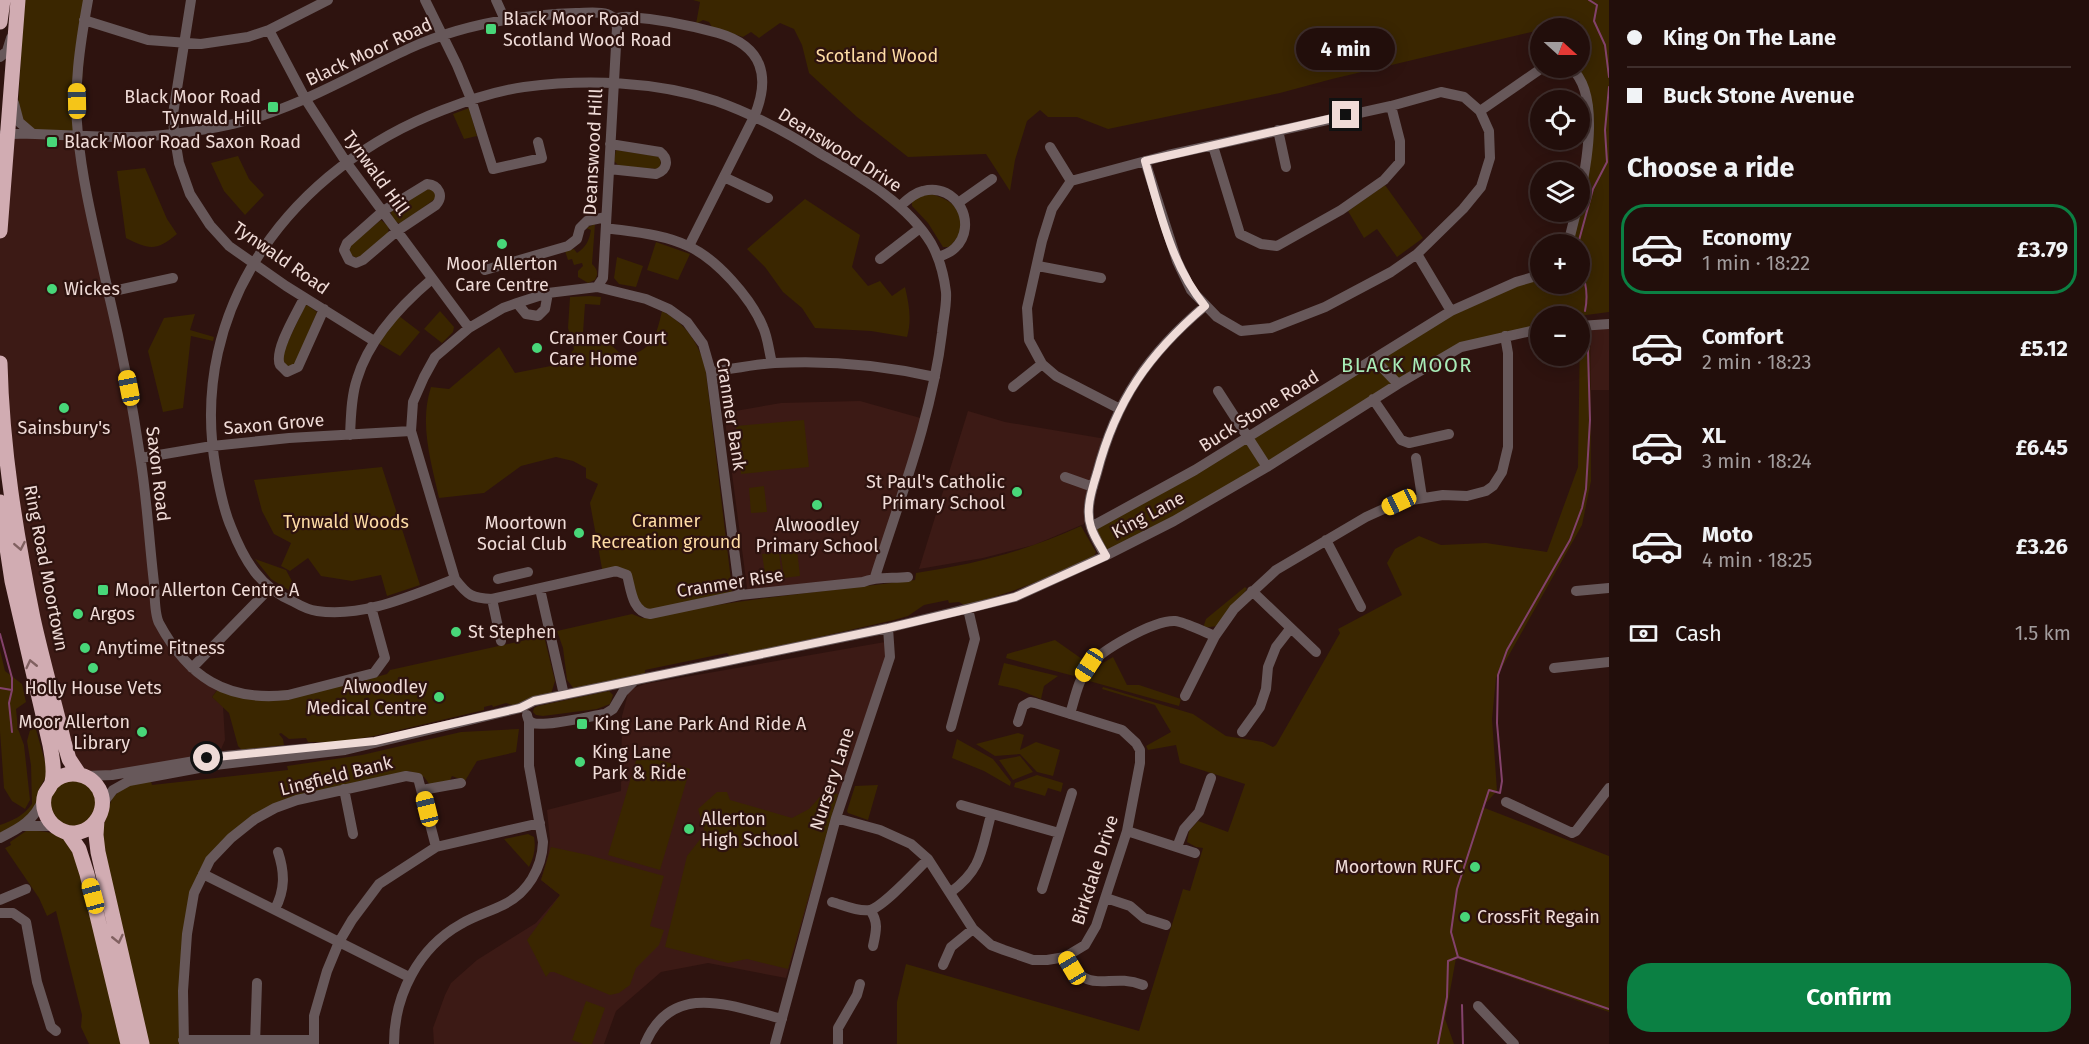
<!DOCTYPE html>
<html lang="en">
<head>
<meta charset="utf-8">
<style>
	body { margin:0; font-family:"Fira Sans",sans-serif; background:#2a1714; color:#f1f3f6; height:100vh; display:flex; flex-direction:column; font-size:22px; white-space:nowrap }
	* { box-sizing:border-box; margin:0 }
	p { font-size:20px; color:#a29c9d }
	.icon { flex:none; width:33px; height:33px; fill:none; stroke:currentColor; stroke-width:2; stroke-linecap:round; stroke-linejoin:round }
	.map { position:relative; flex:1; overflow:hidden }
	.sheet { display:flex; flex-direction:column; background:#220e0b; width:480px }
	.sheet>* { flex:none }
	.hud { display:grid; align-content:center; height:132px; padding:0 18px; background:#220e0b }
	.needle { width:39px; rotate:111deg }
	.fabs { position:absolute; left:1530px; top:18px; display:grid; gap:12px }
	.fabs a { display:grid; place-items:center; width:60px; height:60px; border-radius:50%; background:#220e0b; box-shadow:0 3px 15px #0003,0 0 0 2px #3f2e2c; font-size:30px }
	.end { position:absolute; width:27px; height:27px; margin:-14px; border:8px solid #efdbd7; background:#111; box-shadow:0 0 0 3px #111 }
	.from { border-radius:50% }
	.bubble { position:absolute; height:42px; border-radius:21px; background:#220e0b; box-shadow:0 3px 15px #0003,0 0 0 2px #3f2e2c; font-size:20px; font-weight:700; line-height:42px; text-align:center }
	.car { position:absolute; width:18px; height:36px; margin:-18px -9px; border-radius:8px; box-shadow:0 0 4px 2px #0007; background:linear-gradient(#f5c518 24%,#345 0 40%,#f5c518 0 76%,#345 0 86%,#f5c518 0) }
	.hud b { display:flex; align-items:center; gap:21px; height:57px; font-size:22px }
	.hud b+b { border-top:2px solid #3f2e2c }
	.hud i { width:15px; height:15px; background:#f1f3f6 }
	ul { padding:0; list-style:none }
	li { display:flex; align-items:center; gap:18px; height:90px; margin:0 12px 9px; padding:0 6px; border:3px solid transparent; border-radius:24px }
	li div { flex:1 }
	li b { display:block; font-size:22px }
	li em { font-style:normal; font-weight:700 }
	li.on { border-color:#0b8043 }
	li>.icon { width:54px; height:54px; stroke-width:1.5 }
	h2 { padding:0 18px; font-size:27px; line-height:72px }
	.pay { display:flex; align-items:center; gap:15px; height:66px; padding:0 18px; font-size:22px }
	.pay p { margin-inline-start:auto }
	.cta { display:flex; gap:12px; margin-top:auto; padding:12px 18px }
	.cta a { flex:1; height:69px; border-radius:24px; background:#0b8043; color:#fff; font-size:24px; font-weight:700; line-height:69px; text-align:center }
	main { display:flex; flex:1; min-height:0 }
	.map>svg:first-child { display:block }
</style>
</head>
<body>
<main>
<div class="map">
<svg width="1609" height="1044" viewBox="0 0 1609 1044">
	<rect width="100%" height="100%" fill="#2e130f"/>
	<path fill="#3c1a15" d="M7 134 78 135 129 388 158 621 183 659 219 687 212 697 223 706 225 740 219 754 85 776 64 742 4 432 0 363V231Z
		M1609 328V390H1591L1590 329Z
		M860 401 924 419 875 577 748 595 724 413 781 403Z
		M968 411 1005 422 1106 439 1084 524 1034 545 983 558 919 569Z
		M885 642 887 652 832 818 786 978 708 963 661 972 616 1011 604 1044H434L433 1028 445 995 451 983 477 960 536 923 560 895 541 880 548 856 550 840 547 810 621 791 622 716 629 690 645 684Z"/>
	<path fill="#3a2600" d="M24 0H88L78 135 33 134 23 122 18 109Z
		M693 0H1609V312L1579 316H1540V329L1461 347 1267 467 1105 556 1091 527 1450 311 1540 275V284H1580V244H1568L1580 212V195L1588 118 1578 74 1584 46 1579 21 1540 28V30L1332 79 1280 93 1108 129 1077 117H1048L1040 110 1027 121 1015 160 1010 191 986 154 908 157 857 117 809 73 802 45 794 29 780 23 759 38 751 32 743 37 712 27 709 22 703 20 696 24 700 2Z
		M469 108 477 136 464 139 453 114Z
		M616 150 661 157 660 169 619 166 614 161Z
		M238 156 249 179 264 195 245 215 224 191 211 163Z
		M145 168 167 219 177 234C157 251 149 250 126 238L117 171Z
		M1385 185 1423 238 1397 257 1377 229 1364 238 1348 211Z
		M430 189 434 191 436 198 401 224 394 221 391 213 392 209 420 191Z
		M929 194C948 197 970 212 959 235 957 239 952 243 950 247H943L928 223 912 206V201L916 197Z
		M805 199 860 235 852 267 868 286 880 281 892 296 905 287C909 304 912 320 907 337L871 331 815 328 802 308 783 292 765 267 747 249Z
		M381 220 389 227 388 233 359 259 349 254 351 244Z
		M595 224 592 264C597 269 599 273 595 280L588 283 578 277V271L583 266 582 263 574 265 572 259 568 260 565 251 574 249 577 253C586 247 589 241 591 230L586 228Z
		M656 242 690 254 678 280 647 270Z
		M617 257 643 266 636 287 619 284 614 278Z
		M590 296 601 297 600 305 585 304 583 333 599 334 623 356C652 352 656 337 662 311 685 323 697 341 705 365L733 597 645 613 627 575 603 574 590 503 598 484 586 478V468L573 461 556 457 521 466 484 493 439 498C431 461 419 424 431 387L449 389 499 347 515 373 566 363 568 357 574 349 568 328 570 297Z
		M307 305 317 312 296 364 287 367 282 358V354L305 306Z
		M440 311 454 327 453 332 442 343 424 329Z
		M195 314 190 330 214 337 213 341 191 336 183 408 163 412 148 351 164 318Z
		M399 316 420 332 400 356 378 343Z
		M1590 329 1591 481 1582 525 1496 678 1492 719 1497 791 1482 807 1609 856V1012L1456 958 1445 1019 1454 1044H897V1002L906 964 1139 1031 1183 889 1190 891 1203 848 1196 847 1187 842 1189 831 1198 821 1228 832 1245 784 1180 763 1176 745 1148 750 1146 746 1171 732 1155 705 1102 689 1103 687 1193 714 1226 736 1263 742 1273 747 1276 745 1340 633 1338 629 1402 595 1387 563 1395 549 1419 536 1441 545 1486 543 1547 552 1578 467 1580 330Z
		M804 420 809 467 741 474 736 426Z
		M382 467 420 585 387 596 381 575 352 581 321 576 308 558 290 571 281 566 291 543 274 534 262 511 254 480Z
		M764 486 767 512 751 513 749 488Z
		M1081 526 1096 552 1094 556C1052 577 1010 594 964 605L959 602 949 603 948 600 924 605 908 616 894 620 731 657 727 653 645 670V675L575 690 567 680 563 648 557 631 632 614 642 618H649C737 598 826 592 915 580L916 573C976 564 1026 551 1081 526Z
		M797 549 800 576 784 578 780 551Z
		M779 552 782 579 766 580 762 554Z
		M255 559 286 570 301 598 271 579Z
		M1245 587 1247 589 1217 626 1203 628 1206 619Z
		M544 636 555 681 551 694 515 706 506 703 493 707 492 705 484 707V710L374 736 339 742H308L306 738 289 739 281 733 279 734 283 739 284 745 242 750 238 746 229 713 212 697 218 689 232 695 347 685 387 674 390 670Z
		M1055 640 1082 659 1074 676 1006 658 1007 654Z
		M0 650 5 671 22 684 26 702 16 709 18 729 24 745 30 800 25 809 12 801 4 788 0 731Z
		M1113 657 1127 685H1139L1181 699 1179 706 1089 681 1103 663Z
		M1004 663 1058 676 1044 686 1041 699 1017 689 998 685Z
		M609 691 613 695 610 704 597 709 543 716 536 715 533 712 534 708 538 706Z
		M33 719 46 765V777L39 789 35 815 0 838V825C14 820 23 816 32 804L31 765 27 741Z
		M519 729 516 752 477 761 465 781 452 776 449 782 430 785 424 777 409 771 290 798 229 836 193 889 180 1044H146L99 840 112 798 125 786 151 781 152 785 288 770 287 766 362 755 461 732Z
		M1018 733 1024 735 1020 750 1036 742 1060 750 1053 776 1037 772 1020 754 995 756 976 744Z
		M957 739 993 759 1011 782 1010 786 984 771 952 758Z
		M638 754 690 769 660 870 608 855Z
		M1020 756 1033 772 1013 780 999 760Z
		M1037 775 1063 783 1061 792 1048 788 1045 796 1014 787 1015 783Z
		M50 803a23 23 0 1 1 46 0a23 23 0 1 1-46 0Z
		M878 785 868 820 848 813 847 811 855 786Z
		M825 791 838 794 788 969 747 959 728 963 665 947 687 856 705 833 698 809 717 792H727L730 800 792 818 809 809Z
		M26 831C49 831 52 831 72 845L123 1044H89L81 1027 82 1015 56 911 47 916 39 898 5 848 11 845 10 842Z
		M528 834 534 837C536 848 534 857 529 867L504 839Z
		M551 847 588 855 664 876 650 926 664 930 659 945 636 968 630 985 619 993 610 995 554 972H550L546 977 527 940 560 895 541 880Z
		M586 1001 605 1008 592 1044H583L572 1040Z"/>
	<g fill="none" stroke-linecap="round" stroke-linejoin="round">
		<path stroke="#83426b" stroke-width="2" d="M1589 0 1597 5 1594 21 1605 45 1609 77
			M1578 244 1593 189 1607 162 1605 130 1609 87
			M1580 268C1586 281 1588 297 1585 311
			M0 634 12 678V690L0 688
			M12 690 9 703 12 732
			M1458 957 1451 932 1457 889 1489 790 1500 793 1502 781 1497 723 1498 675 1507 650 1570 540 1582 508 1586 489 1590 420 1588 351 1590 340 1583 332
			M1462 1005 1463 1044
			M1438 1044 1447 997 1448 961 1458 957 1609 1009"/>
		<path stroke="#67585a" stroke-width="10" d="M88 0C80 44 73 90 78 135 83 188 97 240 108 291 121 346 132 401 140 456 147 498 149 541 154 583 155 595 154 613 159 623 188 677 226 702 288 695L374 673 385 658 371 607
			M191 0 173 114 174 133 179 163 190 194 210 225 229 246 286 286 374 341
			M425 0 457 65 471 99 493 169 542 158 538 142
			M496 0 505 20
			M84 20 148 40 201 44 248 37 269 30 328 0
			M269 30 306 100 346 162 469 328
			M0 57 7 51 11 38
			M1571 68C1600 93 1587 162 1580 195
			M14 103 19 122 33 134
			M1480 111 1542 68
			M1278 130 1286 167
			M3 135C13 133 24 134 35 134 60 135 86 136 112 137 148 138 198 132 233 124 296 109 350 76 408 49 460 25 519 15 576 13 585 13 598 11 607 14 610 15 612 17 615 18 620 18 624 16 629 17 659 19 689 25 718 33 763 46 771 77 754 117L689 246
			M1213 146 1240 234 1261 244 1277 246 1341 210 1384 180 1400 162V141L1391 106
			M1050 147 1071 181
			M609 169 656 174C668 170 669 159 660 152L610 144
			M724 177 768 198
			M427 184C439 185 444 196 436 205L397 231 363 260 356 263 349 260 344 250 347 243 383 211Z
			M958 203 992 179
			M900 206C907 200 914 193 923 191 957 182 979 225 955 248 950 253 944 255 938 257
			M606 228C633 232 663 234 688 246 717 259 751 298 763 327 768 338 769 352 772 363
			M1568 244 1576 212
			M1417 254 1451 311
			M880 259 920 228
			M1038 266 1101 278
			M485 270 568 246 577 239 580 228 587 221 606 217
			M597 287 603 278 617 28 615 18
			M109 292 173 278
			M304 298C298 311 273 351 280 365 280 365 286 371 287 372L298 367 324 309
			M517 303 526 314 538 316 545 309 548 293
			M1580 326 1609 324
			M1374 359 1398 384
			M711 372C732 369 754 364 775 363 829 360 882 365 935 377
			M1013 387 1042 364
			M1218 391 1267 467
			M1373 399 1401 440 1409 443 1449 434
			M1120 409 1056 376 1042 364 1029 340 1027 308 1042 241 1052 209 1071 181 1168 155 1391 106 1441 92 1464 97 1480 111 1489 131 1490 158 1481 187 1463 209 1417 254 1391 272 1325 307 1271 328 1241 331 1217 317 1191 290 1177 261 1145 161
			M350 435C351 417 351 397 357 379 369 339 400 306 432 279
			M141 458 212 446 289 438 411 431
			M1416 458 1422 497
			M1065 477 1093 487
			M1091 527 1195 470 1451 311 1516 282 1540 275
			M1326 540 1361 607
			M1105 556C1101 547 1094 537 1091 527 1085 510 1092 489 1097 473 1116 400 1148 354 1205 306
			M455 579C412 595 364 618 317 611 309 610 301 606 294 602 260 588 244 560 231 527 223 509 220 490 216 470 186 306 294 167 443 110 469 100 496 91 524 87 586 79 655 81 716 101 753 114 788 133 821 154 860 177 907 203 931 243 939 257 944 276 946 292 947 305 943 320 942 333 932 416 900 498 875 577
			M498 579 528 572
			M540 589 564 695
			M1252 591 1316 652
			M1576 591 1609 588
			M740 595 711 372 703 344 687 322 669 309 646 299 597 287 548 293 517 303 503 308 469 328 435 357 424 377 413 402 411 431 455 579C468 596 472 598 492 599L616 571 627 575C631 589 632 612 650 614L740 595 863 582C878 576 893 579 908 577
			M492 599 501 641
			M192 668 269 589
			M1554 668 1609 662
			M1185 696 1215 636 1234 609 1276 570 1366 517 1399 502 1443 495 1467 496 1486 491 1493 486 1502 472 1508 447V353L1505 336
			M1070 714C1075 698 1078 680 1089 666 1101 650 1154 620 1175 621 1185 622 1204 632 1215 636
			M527 715C528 719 528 721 533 723 544 727 591 716 605 714L613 709 623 692 634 681
			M951 727 975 639 968 609
			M1242 732 1260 707 1266 689 1268 667 1276 647 1290 629
			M86 776 112 775 224 756 311 748
			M344 789 353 834
			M422 790 461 783
			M1506 802 1572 833 1576 831 1609 788
			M103 803 113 790 129 781 215 765 345 750 520 708 534 701 888 628 1015 597 1105 556 1174 521 1267 467 1398 384 1461 347 1540 329
			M961 805 1059 833
			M836 818 880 830 911 844 928 859 973 929 991 945 1004 950 1033 960H1047L1065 957 1085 945 1096 926 1127 831 1140 763V750L1136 743 1122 730 1035 703 1030 702 1023 706 1018 722
			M24 826H54
			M1127 831 1195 853
			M0 838C20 828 35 820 43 799
			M1177 847 1184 829 1199 812 1211 778
			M203 874 409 977
			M1042 889 1072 793
			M951 892C982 869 981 851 991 815
			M1106 898 1130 906 1144 918 1166 925
			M0 900 26 889
			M832 902C843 905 858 912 870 910 883 907 916 871 928 859
			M275 909C285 890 285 873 278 852
			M870 910C879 922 876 932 873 946
			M0 913H13L26 922 37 982 51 1027 56 1031
			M1065 957C1091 999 1107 971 1143 985
			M943 965 951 947 973 929
			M1478 1006 1514 1044
			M183 1040H314
			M184 1044 183 991 187 934 194 893 210 860 231 838 255 819 275 808 297 800 406 776 418 778 436 847
			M255 1044 257 983
			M314 1044V1016L327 971 339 942 352 920 379 884 436 847 540 823
			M394 1044C394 996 418 948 461 924 474 916 489 912 503 905 528 893 542 868 543 842L529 766V720
			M645 1044C672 980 731 1006 782 1019
			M775 1044 836 818 890 657 888 628
			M838 1044V1028L857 995 860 984"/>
		<path stroke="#d1acb2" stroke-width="15" d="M0 22 3 0
			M0 231 18 0
			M0 363C2 449 16 534 33 618 42 659 54 701 64 742L69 759 79 774
			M0 502 12 581 50 745C52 757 55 770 52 782 51 786 47 790 45 794 41 806 46 820 56 827 81 846 113 816 99 789 89 772 66 769 52 783
			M97 820 96 835 98 852 142 1044
			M68 833 79 849 87 874 128 1044"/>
	</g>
	<defs><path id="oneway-chevron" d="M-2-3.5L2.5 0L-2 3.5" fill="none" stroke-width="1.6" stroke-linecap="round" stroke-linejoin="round" transform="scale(1.5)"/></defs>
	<g stroke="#806060">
		<use href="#oneway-chevron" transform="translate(20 546) rotate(79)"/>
		<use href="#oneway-chevron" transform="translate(31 664) rotate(-103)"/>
		<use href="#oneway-chevron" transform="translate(118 939) rotate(77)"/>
	</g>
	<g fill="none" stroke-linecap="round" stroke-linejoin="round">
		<path stroke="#efdbd7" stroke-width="8" d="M207 758 375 741 520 708 534 701 888 628 968 609 1015 597 1106 556C1101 547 1094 537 1091 527 1085 510 1092 489 1097 473 1116 400 1149 354 1205 306 1171 265 1160 211 1145 161L1346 115"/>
	</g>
	<g fill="#48d779" stroke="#2e130f" stroke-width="2">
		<rect x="485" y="23" width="12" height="12" rx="3"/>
		<rect x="267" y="101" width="12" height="12" rx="3"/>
		<rect x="46" y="136" width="12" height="12" rx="3"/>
		<circle cx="502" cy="244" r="6"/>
		<circle cx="52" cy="289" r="6"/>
		<circle cx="537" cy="348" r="6"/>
		<circle cx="64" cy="408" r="6"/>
		<circle cx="1017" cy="492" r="6"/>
		<circle cx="817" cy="505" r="6"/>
		<circle cx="579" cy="533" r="6"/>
		<rect x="97" y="584" width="12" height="12" rx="3"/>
		<circle cx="78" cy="614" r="6"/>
		<circle cx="456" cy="632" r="6"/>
		<circle cx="85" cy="648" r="6"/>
		<circle cx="93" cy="668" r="6"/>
		<circle cx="439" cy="697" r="6"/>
		<rect x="576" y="718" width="12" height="12" rx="3"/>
		<circle cx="142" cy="732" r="6"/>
		<circle cx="580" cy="762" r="6"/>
		<circle cx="689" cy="829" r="6"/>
		<circle cx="1475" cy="867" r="6"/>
		<circle cx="1465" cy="917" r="6"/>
	</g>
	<g text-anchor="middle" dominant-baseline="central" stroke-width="4.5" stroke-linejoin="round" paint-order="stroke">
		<g font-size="18" fill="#efdbd7" stroke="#2e130f" text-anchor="start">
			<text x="503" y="19">Black Moor Road<tspan x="503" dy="21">Scotland Wood Road</tspan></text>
			<text x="261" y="97" text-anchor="end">Black Moor Road<tspan x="261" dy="21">Tynwald Hill</tspan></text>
			<text x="64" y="142">Black Moor Road Saxon Road</text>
			<text x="502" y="264" text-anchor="middle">Moor Allerton<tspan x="502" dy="21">Care Centre</tspan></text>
			<text x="64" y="289">Wickes</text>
			<text x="549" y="338">Cranmer Court<tspan x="549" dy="21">Care Home</tspan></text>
			<text x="64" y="428" text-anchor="middle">Sainsbury's</text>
			<text x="1005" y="482" text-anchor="end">St Paul's Catholic<tspan x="1005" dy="21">Primary School</tspan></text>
			<text x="567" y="523" text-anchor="end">Moortown<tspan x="567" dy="21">Social Club</tspan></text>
			<text x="817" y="525" text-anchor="middle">Alwoodley<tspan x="817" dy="21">Primary School</tspan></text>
			<text x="115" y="590">Moor Allerton Centre A</text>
			<text x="90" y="614">Argos</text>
			<text x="468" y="632">St Stephen</text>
			<text x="97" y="648">Anytime Fitness</text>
			<text x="427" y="687" text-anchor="end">Alwoodley<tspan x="427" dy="21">Medical Centre</tspan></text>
			<text x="93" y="688" text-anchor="middle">Holly House Vets</text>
			<text x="130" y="722" text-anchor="end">Moor Allerton<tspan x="130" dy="21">Library</tspan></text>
			<text x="594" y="724">King Lane Park And Ride A</text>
			<text x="592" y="752">King Lane<tspan x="592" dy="21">Park &amp; Ride</tspan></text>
			<text x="701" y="819">Allerton<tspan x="701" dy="21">High School</tspan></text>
			<text x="1463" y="867" text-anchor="end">Moortown RUFC</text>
			<text x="1477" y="917">CrossFit Regain</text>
		</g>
		<g font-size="18" fill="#efdbd7" stroke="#2e130f">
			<text transform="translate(369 52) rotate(-25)">Black Moor Road</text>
			<text transform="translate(840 150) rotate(32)">Deanswood Drive</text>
			<text transform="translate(593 152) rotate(-87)">Deanswood Hill</text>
			<text transform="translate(376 173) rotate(54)">Tynwald Hill</text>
			<text transform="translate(281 258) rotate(35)">Tynwald Road</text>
			<text transform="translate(1259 411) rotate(-32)">Buck Stone Road</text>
			<text transform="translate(731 414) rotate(81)">Cranmer Bank</text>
			<text transform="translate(274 424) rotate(-5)">Saxon Grove</text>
			<text transform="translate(158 474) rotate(83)">Saxon Road</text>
			<text transform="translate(1148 515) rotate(-28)">King Lane</text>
			<text transform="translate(46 568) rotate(79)">Ring Road Moortown</text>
			<text transform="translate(730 583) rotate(-9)">Cranmer Rise</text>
			<text transform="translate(336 776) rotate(-14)">Lingfield Bank</text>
			<text transform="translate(832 779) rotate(-72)">Nursery Lane</text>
			<text transform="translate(1095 870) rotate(-72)">Birkdale Drive</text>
		</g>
		<g font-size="18" fill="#fedca5" stroke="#2e130f">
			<text x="877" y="56">Scotland Wood</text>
			<text x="666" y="521">Cranmer<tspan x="666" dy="21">Recreation ground</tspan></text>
			<text x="346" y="522">Tynwald Woods</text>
		</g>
		<g font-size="20" letter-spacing="1.5" fill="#a8ecb7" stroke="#2e130f">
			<text x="1407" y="365">BLACK MOOR</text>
		</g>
	</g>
</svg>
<div class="fabs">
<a><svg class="needle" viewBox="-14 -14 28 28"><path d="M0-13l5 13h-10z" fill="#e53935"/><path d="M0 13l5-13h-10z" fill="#a29c9d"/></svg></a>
<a><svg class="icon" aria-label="locate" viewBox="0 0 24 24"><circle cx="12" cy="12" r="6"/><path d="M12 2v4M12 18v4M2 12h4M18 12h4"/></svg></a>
<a><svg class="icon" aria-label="layers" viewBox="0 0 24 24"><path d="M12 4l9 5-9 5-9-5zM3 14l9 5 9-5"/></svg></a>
<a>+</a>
<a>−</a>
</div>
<i class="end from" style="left:207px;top:758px"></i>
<i class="end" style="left:1346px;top:115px"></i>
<div class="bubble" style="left:1296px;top:28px;width:99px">4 min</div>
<i class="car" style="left:77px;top:101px;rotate:359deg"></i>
<i class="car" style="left:129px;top:388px;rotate:349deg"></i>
<i class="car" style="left:1399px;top:502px;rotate:245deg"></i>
<i class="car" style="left:1089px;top:665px;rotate:213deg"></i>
<i class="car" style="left:427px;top:809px;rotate:346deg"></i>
<i class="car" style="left:93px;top:896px;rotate:345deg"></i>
<i class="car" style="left:1072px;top:968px;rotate:329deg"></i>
</div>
<section class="sheet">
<div class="hud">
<b><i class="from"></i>King On The Lane</b>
<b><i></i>Buck Stone Avenue</b>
</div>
<h2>Choose a ride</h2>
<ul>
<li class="on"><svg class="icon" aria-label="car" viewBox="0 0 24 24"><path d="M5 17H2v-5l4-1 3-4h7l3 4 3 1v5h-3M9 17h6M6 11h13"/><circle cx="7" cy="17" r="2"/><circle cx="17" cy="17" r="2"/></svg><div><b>Economy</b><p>1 min · 18:22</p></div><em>£3.79</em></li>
<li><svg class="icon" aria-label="car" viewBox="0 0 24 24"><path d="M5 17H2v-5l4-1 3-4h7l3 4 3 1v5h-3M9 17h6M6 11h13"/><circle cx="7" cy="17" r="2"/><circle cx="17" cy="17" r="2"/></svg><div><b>Comfort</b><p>2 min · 18:23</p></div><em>£5.12</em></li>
<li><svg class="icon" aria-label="car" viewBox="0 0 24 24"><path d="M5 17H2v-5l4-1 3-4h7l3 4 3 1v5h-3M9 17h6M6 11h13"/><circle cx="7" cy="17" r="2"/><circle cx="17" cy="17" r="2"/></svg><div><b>XL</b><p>3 min · 18:24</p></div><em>£6.45</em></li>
<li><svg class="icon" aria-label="car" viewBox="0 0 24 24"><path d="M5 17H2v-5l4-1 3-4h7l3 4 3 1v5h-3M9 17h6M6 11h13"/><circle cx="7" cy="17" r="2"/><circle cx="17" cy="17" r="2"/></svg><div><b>Moto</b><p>4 min · 18:25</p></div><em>£3.26</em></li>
</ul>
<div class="pay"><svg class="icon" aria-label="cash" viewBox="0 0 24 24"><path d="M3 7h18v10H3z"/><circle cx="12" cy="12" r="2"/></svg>Cash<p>1.5 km</p></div>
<div class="cta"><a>Confirm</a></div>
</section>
</main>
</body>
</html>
